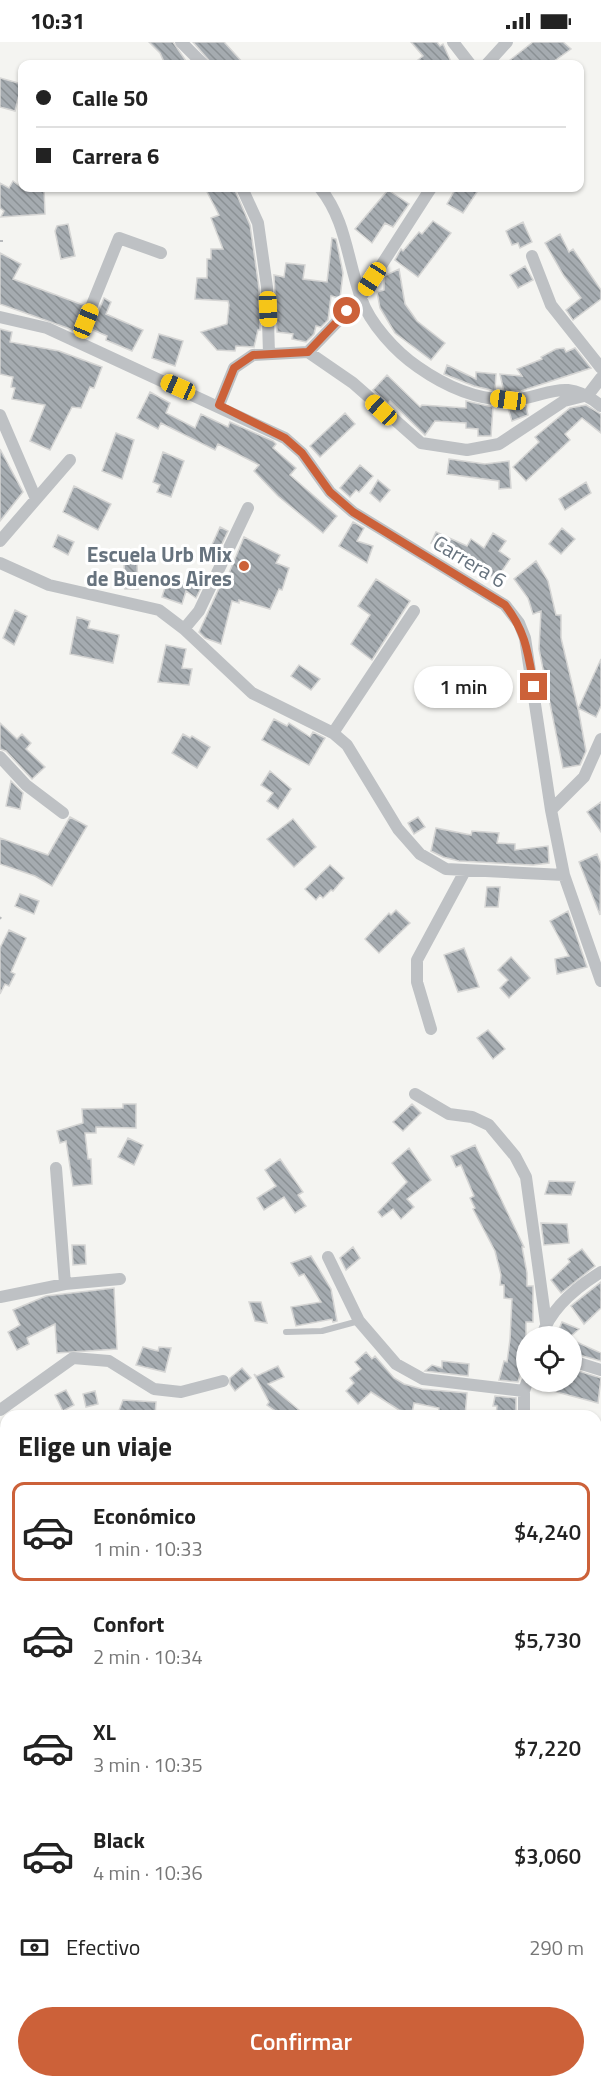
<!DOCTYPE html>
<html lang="es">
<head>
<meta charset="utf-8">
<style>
	body { margin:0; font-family:"Titillium Web",sans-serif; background:#f2f2f2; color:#222; height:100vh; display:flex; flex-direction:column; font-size:22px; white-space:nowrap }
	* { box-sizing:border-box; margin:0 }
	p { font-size:20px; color:#767676 }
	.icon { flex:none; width:33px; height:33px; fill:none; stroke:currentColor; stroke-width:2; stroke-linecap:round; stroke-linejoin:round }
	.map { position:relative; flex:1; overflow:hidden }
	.details { position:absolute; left:0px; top:1368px; width:602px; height:678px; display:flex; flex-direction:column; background:#fff; border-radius:18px 18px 0 0; box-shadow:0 2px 4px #0004 }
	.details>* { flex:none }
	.top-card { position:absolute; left:18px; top:18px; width:566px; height:132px; border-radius:12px; box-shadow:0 2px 4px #0004; display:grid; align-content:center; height:132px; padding:0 18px; background:#fff }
	.tools { position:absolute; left:516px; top:1284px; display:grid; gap:12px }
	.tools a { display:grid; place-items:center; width:66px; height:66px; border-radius:50%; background:#fff; box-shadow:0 2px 4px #0004; font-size:30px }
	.end { position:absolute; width:27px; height:27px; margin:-14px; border:8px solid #cc6139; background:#fff; box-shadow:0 0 0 3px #fff }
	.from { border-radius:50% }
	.bubble { position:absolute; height:42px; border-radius:21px; background:#fff; box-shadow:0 2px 4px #0004; font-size:20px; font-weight:600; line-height:42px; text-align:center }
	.car { position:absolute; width:18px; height:36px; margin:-18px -9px; border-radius:8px; box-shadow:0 0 4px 2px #0007; background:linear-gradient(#f5c518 24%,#345 0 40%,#f5c518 0 76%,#345 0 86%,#f5c518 0) }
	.top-card b { display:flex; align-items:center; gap:21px; height:57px; font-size:22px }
	.top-card b+b { border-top:2px solid #e0e0e0 }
	.top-card i { width:15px; height:15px; background:#222 }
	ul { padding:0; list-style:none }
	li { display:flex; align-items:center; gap:18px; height:99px; margin:0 12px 9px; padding:0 6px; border:3px solid transparent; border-radius:12px }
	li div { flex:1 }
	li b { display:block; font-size:22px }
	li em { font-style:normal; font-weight:600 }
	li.selected { border-color:#cc6139 }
	li>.icon { width:54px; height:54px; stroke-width:1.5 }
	h2 { padding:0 18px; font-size:27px; line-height:72px }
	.pay { display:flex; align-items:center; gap:15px; height:66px; padding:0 18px; font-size:22px }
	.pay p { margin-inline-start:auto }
	.action { display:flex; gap:12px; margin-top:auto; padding:12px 18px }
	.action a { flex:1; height:69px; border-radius:36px; background:#cc6139; color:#fff; font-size:24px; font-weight:600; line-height:69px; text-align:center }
	.status { display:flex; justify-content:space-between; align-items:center; height:42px; padding:0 30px; background:#fff; direction:ltr }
	.status svg { height:16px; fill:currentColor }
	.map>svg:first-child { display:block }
</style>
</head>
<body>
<div class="status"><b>10:31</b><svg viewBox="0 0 49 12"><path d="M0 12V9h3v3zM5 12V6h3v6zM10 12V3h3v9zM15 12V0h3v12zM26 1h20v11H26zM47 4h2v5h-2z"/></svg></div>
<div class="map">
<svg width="601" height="2046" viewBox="0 0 601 2046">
	<defs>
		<pattern id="building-back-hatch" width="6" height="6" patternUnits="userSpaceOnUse" patternTransform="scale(1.5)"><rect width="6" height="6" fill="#a5abb0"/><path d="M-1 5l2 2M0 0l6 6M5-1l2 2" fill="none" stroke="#8a9094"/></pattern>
	</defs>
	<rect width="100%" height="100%" fill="#f4f4f1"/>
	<path fill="url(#building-back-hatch)" stroke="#d5d5d4" stroke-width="1.5" d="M149 0H173L188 22H165L160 11Z
		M193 0H224L244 22H212Z
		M411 0H437L440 4 443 2 452 22H413L423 14Z
		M533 0H563L571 7 550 22H505Z
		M0 36 22 42 15 69 0 65Z
		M13 139 22 146H44L45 172 1 175 4 169 0 166V141L9 146Z
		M205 146H234L250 183 259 246 260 288H258L254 305 236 304 235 309 217 308 201 290 227 282 229 263 228 259 195 257 197 236H207V217H211V207H223L211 176 219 173Z
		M456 146H470L477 150 463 171 447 162Z
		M388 148 409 162 393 185 385 181 372 201 355 187Z
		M433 179 451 191 418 235 395 218 401 207 403 209 419 190 422 192Z
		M523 180 532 200 520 206 518 201 512 203 506 189Z
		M68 182 75 214 61 217 55 189 57 184Z
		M560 192 569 210 573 207 601 248V257L573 278 566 268 581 256 564 234 545 201Z
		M332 196 336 197 343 231 340 256 331 254 328 278 321 285 316 284 314 292 306 300 292 297 293 292 277 290 274 233 284 235 286 221 305 223 303 237 327 240Z
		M0 211 21 222 13 237 83 263 73 288 0 262Z
		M525 224 533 238 518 246 510 233Z
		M399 227 405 262 417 279 445 301 431 318 395 291 380 266 377 250 384 248V234Z
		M104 256 111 260 106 272 143 288 132 309 106 298 107 294 91 287Z
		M0 287 12 290 10 300 59 309 102 325 94 346 90 345 81 366 72 365 50 408 30 399 45 363 12 357 15 346 11 345 13 335 0 332Z
		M159 292 183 299 175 324 152 316Z
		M564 306 566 310 575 306 591 326 521 349 504 350 500 332 522 334 517 327 542 317 541 315 556 307Z
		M447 323 476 337V330L496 332 495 349 474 344 444 332Z
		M387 333 420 365 422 363 466 366V359L493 365 491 394H478V387L466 386V381L435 379 425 393 390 359 388 361 373 348Z
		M150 350 170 361 166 371 195 386 201 372 228 385 230 380 273 399 276 402 273 406 296 426 290 433 337 474 323 491 278 454 254 429 259 423 218 402 215 408 161 381 158 387 137 376Z
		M586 363 601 372V391L582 376 565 392 570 398 526 439 513 425 539 400 535 395 570 366Z
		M526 364 528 373 512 379 508 366Z
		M345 371 355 382 320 415 310 404Z
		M116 391 134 398 122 437 102 429Z
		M0 407 23 450 0 479Z
		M163 410 184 419 171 455 157 450 160 443 153 440Z
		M449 417 485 422 509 419 511 446 499 447V439L447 432Z
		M360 423 373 434 359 450 356 448 350 455 340 446Z
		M378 438 390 448 380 460 370 451Z
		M586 440 591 451 565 468 559 457Z
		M74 444 111 462 98 488 63 470Z
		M353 480 364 486 357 499 373 504 367 521 339 504Z
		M220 485 228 489 219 508 211 505Z
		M562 486 575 497 561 512 549 502Z
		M436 490 467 504 471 497 484 506 493 491 506 499 499 509 510 517 496 538 473 522 474 520 431 501Z
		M58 493 74 500 68 513 53 505Z
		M244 495 280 513 276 521 289 526 282 548 279 547 270 567 239 558V561L232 559 221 602 205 596 199 590 221 542 224 543Z
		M536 519 548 539 556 573H561V596L578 667 601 617V664L596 675 578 666 586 709 580 723 563 726 539 607 541 569 533 572 528 556 514 537Z
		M124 521H137L138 547H125Z
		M203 534 206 536 196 556 186 549 182 562 162 555 168 536 184 541 188 535 199 542Z
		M376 537 410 559 372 618 351 602 370 573 358 564Z
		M15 568 27 574 14 603 3 596Z
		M77 575 90 579 88 586 119 593 113 621 70 612Z
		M166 603 186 607 182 626 192 627 189 643 158 640Z
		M299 623 320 637 311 648 291 634Z
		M274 677 287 684 289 681 310 695 313 690 325 696 309 723 262 698Z
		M0 681 17 697 22 692 31 701 26 707 45 725 32 737 6 709 0 707Z
		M183 692 190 696 192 694 210 705 197 726 172 711Z
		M270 729 291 747 278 767 267 759 273 751 261 743Z
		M11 739 23 751 20 767 6 764Z
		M601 760V790L587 770Z
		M70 775 87 784 52 844 35 834 0 822V796L48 813Z
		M418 775 425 785 414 792 408 781Z
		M293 777 316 805 294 825 267 797Z
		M436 786 471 793 472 789 499 791 497 801 515 802V808L548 804 549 821 533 823 459 819 443 815 431 809Z
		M597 812 601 822 600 873 579 820Z
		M330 823 344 836 333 849 331 848 323 856 320 853 316 858 305 847Z
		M487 845H500L498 865H485Z
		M20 852 39 859 34 872 15 864Z
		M396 868 410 881 379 911 365 897 389 871 391 873Z
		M568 869 587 925 557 932 555 917 569 914 550 879Z
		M9 888 26 896 11 930 15 932 9 944 5 942 0 952V906Z
		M464 906 479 945 458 950 444 913Z
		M511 915 530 936 509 956 500 946 508 938 498 928Z
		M488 988 505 1007 493 1017 477 996Z
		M123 1062H136V1086L96 1085V1091H85L88 1117H91L92 1142 73 1144 66 1099 60 1101 57 1089 83 1081 82 1067 123 1066Z
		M412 1062 421 1071 403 1089 393 1080Z
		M128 1096 143 1103 134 1123 118 1115Z
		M475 1103 524 1205H522L527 1231V1244H533V1280H526V1312L518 1340 499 1338 504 1319 507 1320 510 1297 512 1257 504 1256V1243H500L501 1233 495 1209 473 1167 475 1166 470 1156 474 1154 461 1123 456 1125 451 1114Z
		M409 1106 431 1138 407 1157 414 1165 401 1177 393 1167 382 1175 378 1170 407 1140 392 1121Z
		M280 1117 303 1150 298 1153 306 1164 295 1171 284 1155 264 1168 257 1156 276 1144 265 1128Z
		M549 1139 575 1140 571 1153 545 1152Z
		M541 1181 567 1182 569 1201 544 1203Z
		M72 1203H85L86 1222 73 1223Z
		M353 1205 360 1216 346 1228 340 1216Z
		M582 1207 595 1224 561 1251 551 1238 570 1220 568 1217Z
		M311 1214 331 1247 337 1279 333 1280 332 1277 296 1284 291 1265 321 1260 304 1232 299 1234 291 1221Z
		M601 1240V1266L584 1282 571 1264Z
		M114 1246 117 1307 57 1311 55 1282 27 1296 29 1302 17 1308 8 1290 20 1283 13 1268 46 1254Z
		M249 1260H261L267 1281 255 1279Z
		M562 1280 579 1287 571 1294H556Z
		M572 1298 601 1311V1319L572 1311Z
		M143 1305 158 1309 159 1305 171 1306 165 1330 136 1323Z
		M366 1310 372 1317 375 1314 394 1336 404 1342 422 1347 467 1351 465 1374H438L439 1366 414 1361 412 1371 399 1368 371 1350 358 1362 346 1349 354 1341 350 1336 361 1327 355 1320Z
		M442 1319 469 1322 468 1334 425 1329 432 1323 442 1326Z
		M278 1324 284 1335 268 1342 306 1374H283L267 1363 269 1360 254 1332 257 1334Z
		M242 1326 251 1336 235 1349 230 1342V1336Z
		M572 1327 601 1336 598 1361 534 1344 535 1340H572Z
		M66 1348 74 1363 63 1369 55 1353Z
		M95 1349 98 1362 86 1365 83 1352Z
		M495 1354 516 1356V1374H496L497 1364H493Z
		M123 1358 156 1360 155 1374H117Z"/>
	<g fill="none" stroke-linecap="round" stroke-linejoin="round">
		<path stroke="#b8babc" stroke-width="2" stroke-dasharray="3 3" stroke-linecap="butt" d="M0 199H3
			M0 877 1 875"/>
		<path stroke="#bec1c4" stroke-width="6" d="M286 1290 322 1289 359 1279"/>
		<path stroke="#bec1c4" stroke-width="12" d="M181 0 203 22
			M453 0 470 22
			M487 22 507 0
			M242 146 258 181 267 245 269 312
			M320 146C346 178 347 217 361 256 370 282 396 310 418 325 445 344 474 357 506 358 546 359 561 331 601 364
			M532 214 551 263 601 326
			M0 275 47 286 285 396 302 411 330 450 353 470 505 563 519 581 525 596 551 768 564 833 601 939
			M77 300 119 196 161 211
			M308 310 361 255 431 146
			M588 353 601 336
			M219 363 234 326 253 313 308 310 353 341 421 401 467 408 499 402 564 359 588 353
			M0 373 36 457
			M0 499 70 418
			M0 521 49 543 159 568 184 587 252 651 333 691 347 703 398 787 420 812 446 827 564 833
			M184 587 199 569 248 466
			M333 691 414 569
			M0 715 26 743 63 771
			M551 768 584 735 601 697
			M431 987 417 940V918L465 829
			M415 1052 449 1072 472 1075 489 1083 515 1114 526 1135 546 1281
			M56 1126 65 1242
			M328 1215 359 1279 396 1322 423 1337 524 1349
			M0 1255 65 1242 120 1237
			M542 1294C550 1267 577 1245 601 1230
			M572 1319 601 1328
			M0 1368 73 1316 109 1319 154 1347 181 1350 223 1339
			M524 1374V1349L527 1340
			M0 1403 6 1420
			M596 1470H601
			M596 1619 601 1622
			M305 2046 313 2040"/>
	</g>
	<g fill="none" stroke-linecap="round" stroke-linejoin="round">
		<path stroke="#cc6139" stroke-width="8" d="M347 269 308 310 253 313 234 326 219 363 285 396 302 411 330 450 353 470 505 563C526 590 528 611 534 645"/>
	</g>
	<circle fill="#cc6139" stroke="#fff" stroke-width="2" cx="244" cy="524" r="6"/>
	<g text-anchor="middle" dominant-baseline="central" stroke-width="6" stroke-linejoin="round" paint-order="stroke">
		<g font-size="21" font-weight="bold" fill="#67737e" stroke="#fff" text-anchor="end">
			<text x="232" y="512">Escuela Urb Mix<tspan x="232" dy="24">de Buenos Aires</tspan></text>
		</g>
		<g font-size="21" fill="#67737e" stroke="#fff">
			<text transform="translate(470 519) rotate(31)">Carrera 6</text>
		</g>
	</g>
</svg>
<div class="tools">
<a><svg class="icon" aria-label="locate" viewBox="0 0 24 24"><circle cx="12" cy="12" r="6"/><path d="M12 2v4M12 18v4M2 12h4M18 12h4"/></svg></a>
</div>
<i class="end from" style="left:347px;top:269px"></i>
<i class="end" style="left:534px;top:645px"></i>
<div class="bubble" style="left:414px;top:624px;width:99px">1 min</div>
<i class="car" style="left:372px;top:237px;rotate:213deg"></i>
<i class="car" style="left:268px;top:267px;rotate:178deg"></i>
<i class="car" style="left:86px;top:279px;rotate:22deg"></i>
<i class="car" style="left:178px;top:345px;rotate:294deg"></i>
<i class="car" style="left:508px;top:358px;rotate:278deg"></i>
<i class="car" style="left:381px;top:368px;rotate:313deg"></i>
<div class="top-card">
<b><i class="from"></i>Calle 50</b>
<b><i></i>Carrera 6</b>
</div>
<section class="details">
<h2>Elige un viaje</h2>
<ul>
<li class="selected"><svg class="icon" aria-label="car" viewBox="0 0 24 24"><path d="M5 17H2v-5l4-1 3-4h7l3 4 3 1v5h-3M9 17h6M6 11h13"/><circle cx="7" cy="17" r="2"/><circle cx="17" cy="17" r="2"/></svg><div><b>Económico</b><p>1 min · 10:33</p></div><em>$4,240</em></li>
<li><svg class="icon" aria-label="car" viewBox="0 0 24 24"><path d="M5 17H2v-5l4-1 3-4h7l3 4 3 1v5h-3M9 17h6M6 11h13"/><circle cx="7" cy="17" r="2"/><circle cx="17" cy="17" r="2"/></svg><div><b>Confort</b><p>2 min · 10:34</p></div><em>$5,730</em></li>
<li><svg class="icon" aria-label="car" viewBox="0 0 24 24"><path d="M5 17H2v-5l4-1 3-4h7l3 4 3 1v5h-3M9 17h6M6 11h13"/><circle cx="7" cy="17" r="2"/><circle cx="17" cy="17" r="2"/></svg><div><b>XL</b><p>3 min · 10:35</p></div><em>$7,220</em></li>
<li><svg class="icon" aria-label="car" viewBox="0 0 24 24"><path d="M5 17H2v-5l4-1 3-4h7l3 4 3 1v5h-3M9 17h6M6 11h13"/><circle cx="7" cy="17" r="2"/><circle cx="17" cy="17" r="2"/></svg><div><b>Black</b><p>4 min · 10:36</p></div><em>$3,060</em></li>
</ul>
<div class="pay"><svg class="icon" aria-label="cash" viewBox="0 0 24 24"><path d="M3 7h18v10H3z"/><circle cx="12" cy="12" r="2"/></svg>Efectivo<p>290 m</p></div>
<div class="action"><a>Confirmar</a></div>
</section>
</div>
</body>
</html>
